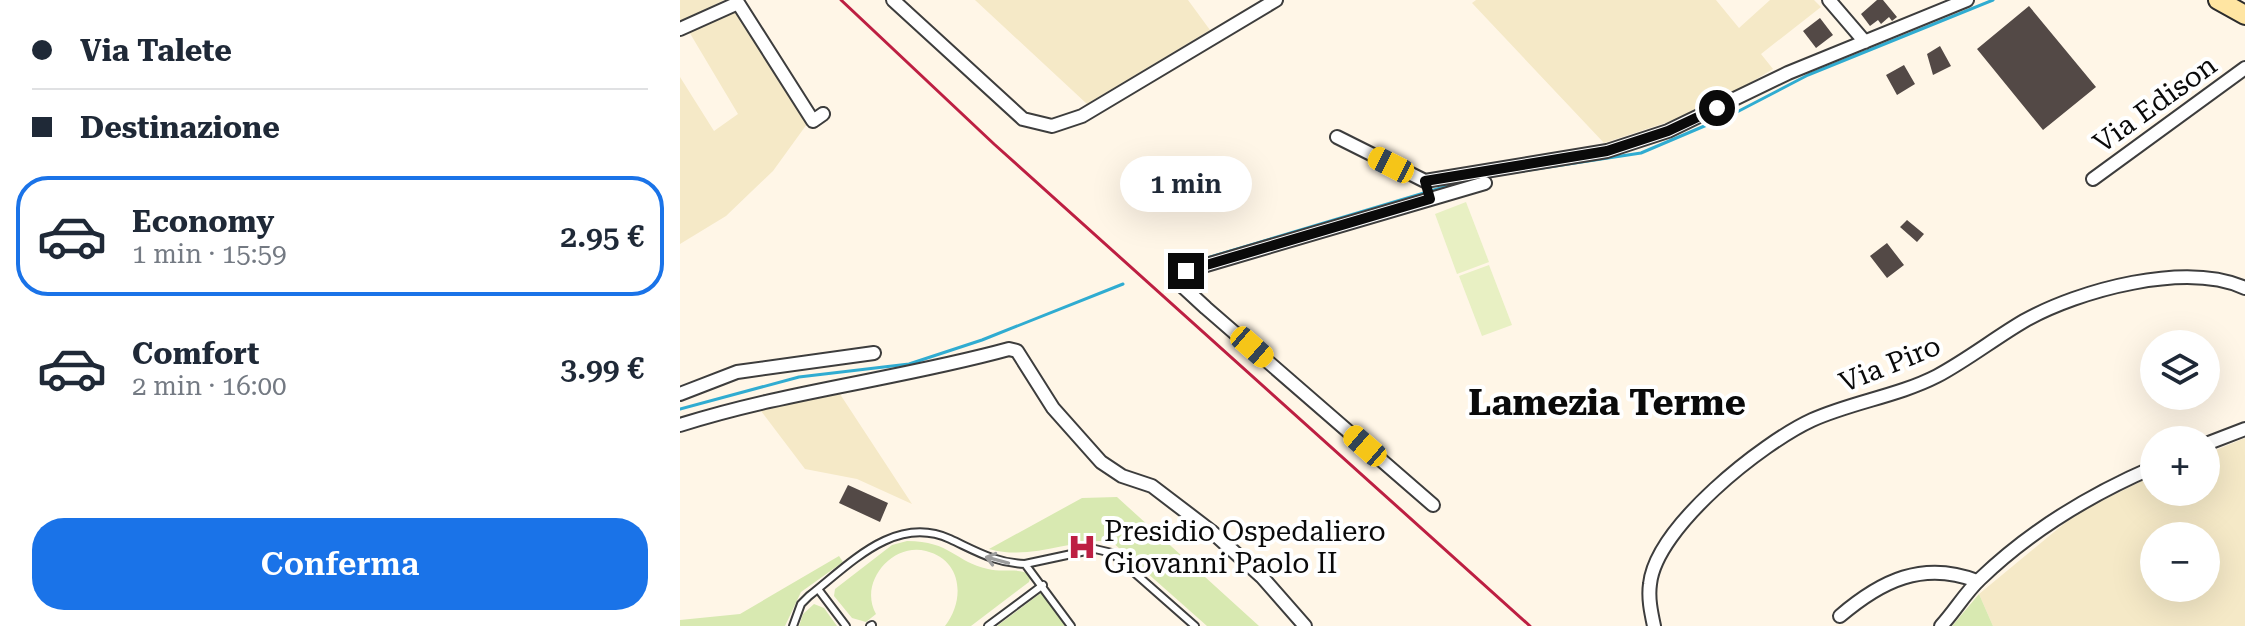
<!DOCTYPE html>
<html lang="it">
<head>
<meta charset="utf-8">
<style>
	body { margin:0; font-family:"Roboto Serif",serif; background:#f6f6f7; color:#1f2937; height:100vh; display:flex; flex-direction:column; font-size:30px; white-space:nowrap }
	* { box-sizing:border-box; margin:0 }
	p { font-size:26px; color:#747a83 }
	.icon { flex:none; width:44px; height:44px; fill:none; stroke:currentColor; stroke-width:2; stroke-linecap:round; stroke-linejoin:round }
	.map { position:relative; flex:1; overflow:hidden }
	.details { display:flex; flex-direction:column; background:#fff; width:680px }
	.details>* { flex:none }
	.top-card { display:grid; align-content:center; height:176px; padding:0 32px; background:#fff }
	.buttons { position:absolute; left:1460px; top:330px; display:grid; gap:16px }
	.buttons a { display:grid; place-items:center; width:80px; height:80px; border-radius:50%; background:#fff; box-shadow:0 8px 32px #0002; font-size:40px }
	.end { position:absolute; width:36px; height:36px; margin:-18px; border:10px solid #0a0a0a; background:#fff; box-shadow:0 0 0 4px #fff }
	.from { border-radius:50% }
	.bubble { position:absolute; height:56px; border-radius:28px; background:#fff; box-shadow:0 8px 32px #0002; font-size:26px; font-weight:600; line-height:56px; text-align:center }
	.car { position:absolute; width:24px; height:48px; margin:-24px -12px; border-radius:10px; box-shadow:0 0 6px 2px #0007; background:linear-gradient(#f5c518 24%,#345 0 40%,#f5c518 0 76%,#345 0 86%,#f5c518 0) }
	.top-card b { display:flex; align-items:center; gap:28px; height:76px; font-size:30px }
	.top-card b+b { border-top:2px solid #e0e1e3 }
	.top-card i { width:20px; height:20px; background:#1f2937 }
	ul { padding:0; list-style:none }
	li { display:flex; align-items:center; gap:24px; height:120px; margin:0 16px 12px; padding:0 16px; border:4px solid transparent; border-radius:32px }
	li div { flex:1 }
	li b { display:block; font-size:30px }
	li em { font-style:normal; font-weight:600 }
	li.on { border-color:#1a73e8 }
	li>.icon { width:72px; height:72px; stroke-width:1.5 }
	.action { display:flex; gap:16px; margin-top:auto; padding:16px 32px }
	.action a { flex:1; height:92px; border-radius:32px; background:#1a73e8; color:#fff; font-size:32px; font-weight:600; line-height:92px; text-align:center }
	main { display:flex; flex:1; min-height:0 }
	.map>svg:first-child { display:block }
</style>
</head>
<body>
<main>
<section class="details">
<div class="top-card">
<b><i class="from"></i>Via Talete</b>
<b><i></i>Destinazione</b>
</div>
<ul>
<li class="on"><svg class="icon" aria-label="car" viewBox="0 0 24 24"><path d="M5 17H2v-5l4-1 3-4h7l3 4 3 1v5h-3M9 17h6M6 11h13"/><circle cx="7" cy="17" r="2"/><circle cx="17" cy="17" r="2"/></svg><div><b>Economy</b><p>1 min · 15:59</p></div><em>2.95 €</em></li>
<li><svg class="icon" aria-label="car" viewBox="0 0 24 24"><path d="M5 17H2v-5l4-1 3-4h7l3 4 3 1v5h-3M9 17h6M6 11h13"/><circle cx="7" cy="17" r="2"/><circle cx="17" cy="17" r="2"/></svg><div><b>Comfort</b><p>2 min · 16:00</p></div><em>3.99 €</em></li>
</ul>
<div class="action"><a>Conferma</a></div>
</section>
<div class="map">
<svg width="1565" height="626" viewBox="0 0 1565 626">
	<rect width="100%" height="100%" fill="#fff6e7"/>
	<path fill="#f5e9c7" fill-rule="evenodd" d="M0 0H44L0 23Z
		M295 0H508L530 30 407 104Z
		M796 0H1036L1059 28 1090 0H1134L1141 7 1081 54 1093 69 1045 98 994 120 924 143 792 3Z
		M56 7 127 124 93 171 46 216 0 244V77L34 131 58 114 8 30Z
		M156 388 232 504 177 479 125 469 78 407Z
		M1565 438V626H1313L1299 594 1397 513 1474 475V492H1526V454ZM1474 536H1526V588H1474Z"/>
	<path fill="#d8e9b1" d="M437 497 579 626H527L431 541C390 539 351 561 309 549L402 498Z
		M227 541C271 541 275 562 308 569 322 573 339 567 351 575L349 582 291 626H265C285 601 283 560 246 551 213 542 178 582 196 614L186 622 172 618 154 596 155 589 212 545Z
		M159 556 163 562 121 592 105 626H0V620L60 614Z
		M362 592 385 626H317Z
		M1299 594 1313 626H1272Z
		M134 604 144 608 157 626H119L123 614Z"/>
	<path fill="#e8f0c3" d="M786 202 809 262 777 274 755 214Z
		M809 265 832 325 802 336 779 276Z"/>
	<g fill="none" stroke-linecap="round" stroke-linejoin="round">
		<path stroke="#30acd1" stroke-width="3" d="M823 174 961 153 1055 113 1128 75 1313 0
			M490 269 784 181
			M0 409 119 377 229 364 302 340 443 284"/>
	</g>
	<path fill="#534946" d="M1197 0H1203L1217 17 1212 21 1209 17 1201 24 1198 20 1190 26 1181 14Z
		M1349 6 1416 87 1363 130 1297 49Z
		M1140 18 1153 35 1136 48 1123 31Z
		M1260 46 1271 66 1253 75 1247 54Z
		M1224 65 1235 84 1217 95 1206 75Z
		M1227 220 1244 234 1237 242 1220 227Z
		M1207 243 1224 265 1207 278 1190 256Z
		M168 485 208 503 200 522 159 503Z"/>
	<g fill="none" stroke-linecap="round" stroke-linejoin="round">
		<defs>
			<path id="service" d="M345 564 415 549 432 553 515 626
				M138 589 166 626
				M113 626 121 604 129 596C170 564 215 514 270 539 296 551 315 563 345 564L391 626
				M190 626 192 625
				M308 626 363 585"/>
			<path id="minor" d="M213 0 343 119 372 126 402 116 596 0
				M1149 0 1185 42
				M0 29 58 3 133 121 143 114
				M657 137 745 181 927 151 988 131 1108 73 1287 0
				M1413 179 1565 68
				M0 394 57 372 194 353
				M0 425C107 391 220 379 329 349L337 351 373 408 421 462 442 476 472 486 531 531 582 577 625 626
				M1526 444 1565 429
				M753 505 526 308 500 284 499 279 506 271 805 183
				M1160 616C1201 581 1243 560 1297 581
				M974 626C971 612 968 598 970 584 976 527 1082 443 1132 420 1172 402 1218 396 1257 376 1287 360 1315 338 1344 321 1399 290 1506 261 1565 288
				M1261 626C1275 611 1285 593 1300 579 1351 530 1409 495 1474 467"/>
			<path id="secondary" d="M1538 0 1565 15"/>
		</defs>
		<use href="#service" stroke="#3d3d3d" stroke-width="10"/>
		<use href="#minor" stroke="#3d3d3d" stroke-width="16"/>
		<use href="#secondary" stroke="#2c2c2c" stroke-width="22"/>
		<use href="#service" stroke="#fff" stroke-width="6"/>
		<use href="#minor" stroke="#fff" stroke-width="12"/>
		<use href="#secondary" stroke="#ffe5a2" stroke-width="18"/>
		<path stroke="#bd1f42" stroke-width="3" d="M161 0 314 144 850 626"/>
	</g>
	<defs><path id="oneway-shaft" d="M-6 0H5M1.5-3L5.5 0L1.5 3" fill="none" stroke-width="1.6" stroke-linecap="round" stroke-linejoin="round" transform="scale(2)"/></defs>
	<use stroke="#9d9d9d" href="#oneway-shaft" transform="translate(317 560) rotate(-165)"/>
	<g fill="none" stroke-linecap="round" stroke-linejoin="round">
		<path stroke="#0a0a0a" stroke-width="10" d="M506 271 750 199 745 181 927 151 988 131 1037 108"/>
	</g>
	<defs>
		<symbol id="hospital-bare" viewBox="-9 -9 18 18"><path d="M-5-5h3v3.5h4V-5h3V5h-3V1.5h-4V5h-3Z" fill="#bd1f42" stroke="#fff" stroke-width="2.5" paint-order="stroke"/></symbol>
	</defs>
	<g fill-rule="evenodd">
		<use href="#hospital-bare" x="382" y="527" width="40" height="40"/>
	</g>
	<g text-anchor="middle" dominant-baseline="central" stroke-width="8" stroke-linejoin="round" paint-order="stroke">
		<g font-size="28" fill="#0a0a0a" stroke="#fff">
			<text transform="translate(1475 104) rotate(-36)">Via Edison</text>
			<text transform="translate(1210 364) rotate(-22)">Via Piro</text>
		</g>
		<g font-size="28" fill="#0a0a0a" stroke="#fff" text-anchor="start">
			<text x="424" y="531">Presidio Ospedaliero<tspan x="424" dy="32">Giovanni Paolo II</tspan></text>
		</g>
		<g font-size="36" font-weight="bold" fill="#0a0a0a" stroke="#fff">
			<text x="927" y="403">Lamezia Terme</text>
		</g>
	</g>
</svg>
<div class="buttons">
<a><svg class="icon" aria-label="layers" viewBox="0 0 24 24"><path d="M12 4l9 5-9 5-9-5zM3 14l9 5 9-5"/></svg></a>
<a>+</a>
<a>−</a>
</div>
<i class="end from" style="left:1037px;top:108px"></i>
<i class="end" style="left:506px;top:271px"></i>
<div class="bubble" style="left:440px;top:156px;width:132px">1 min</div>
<i class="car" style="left:711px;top:165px;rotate:297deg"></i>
<i class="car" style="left:572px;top:347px;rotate:131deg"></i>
<i class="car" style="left:685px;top:446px;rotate:311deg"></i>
</div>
</main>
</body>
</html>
